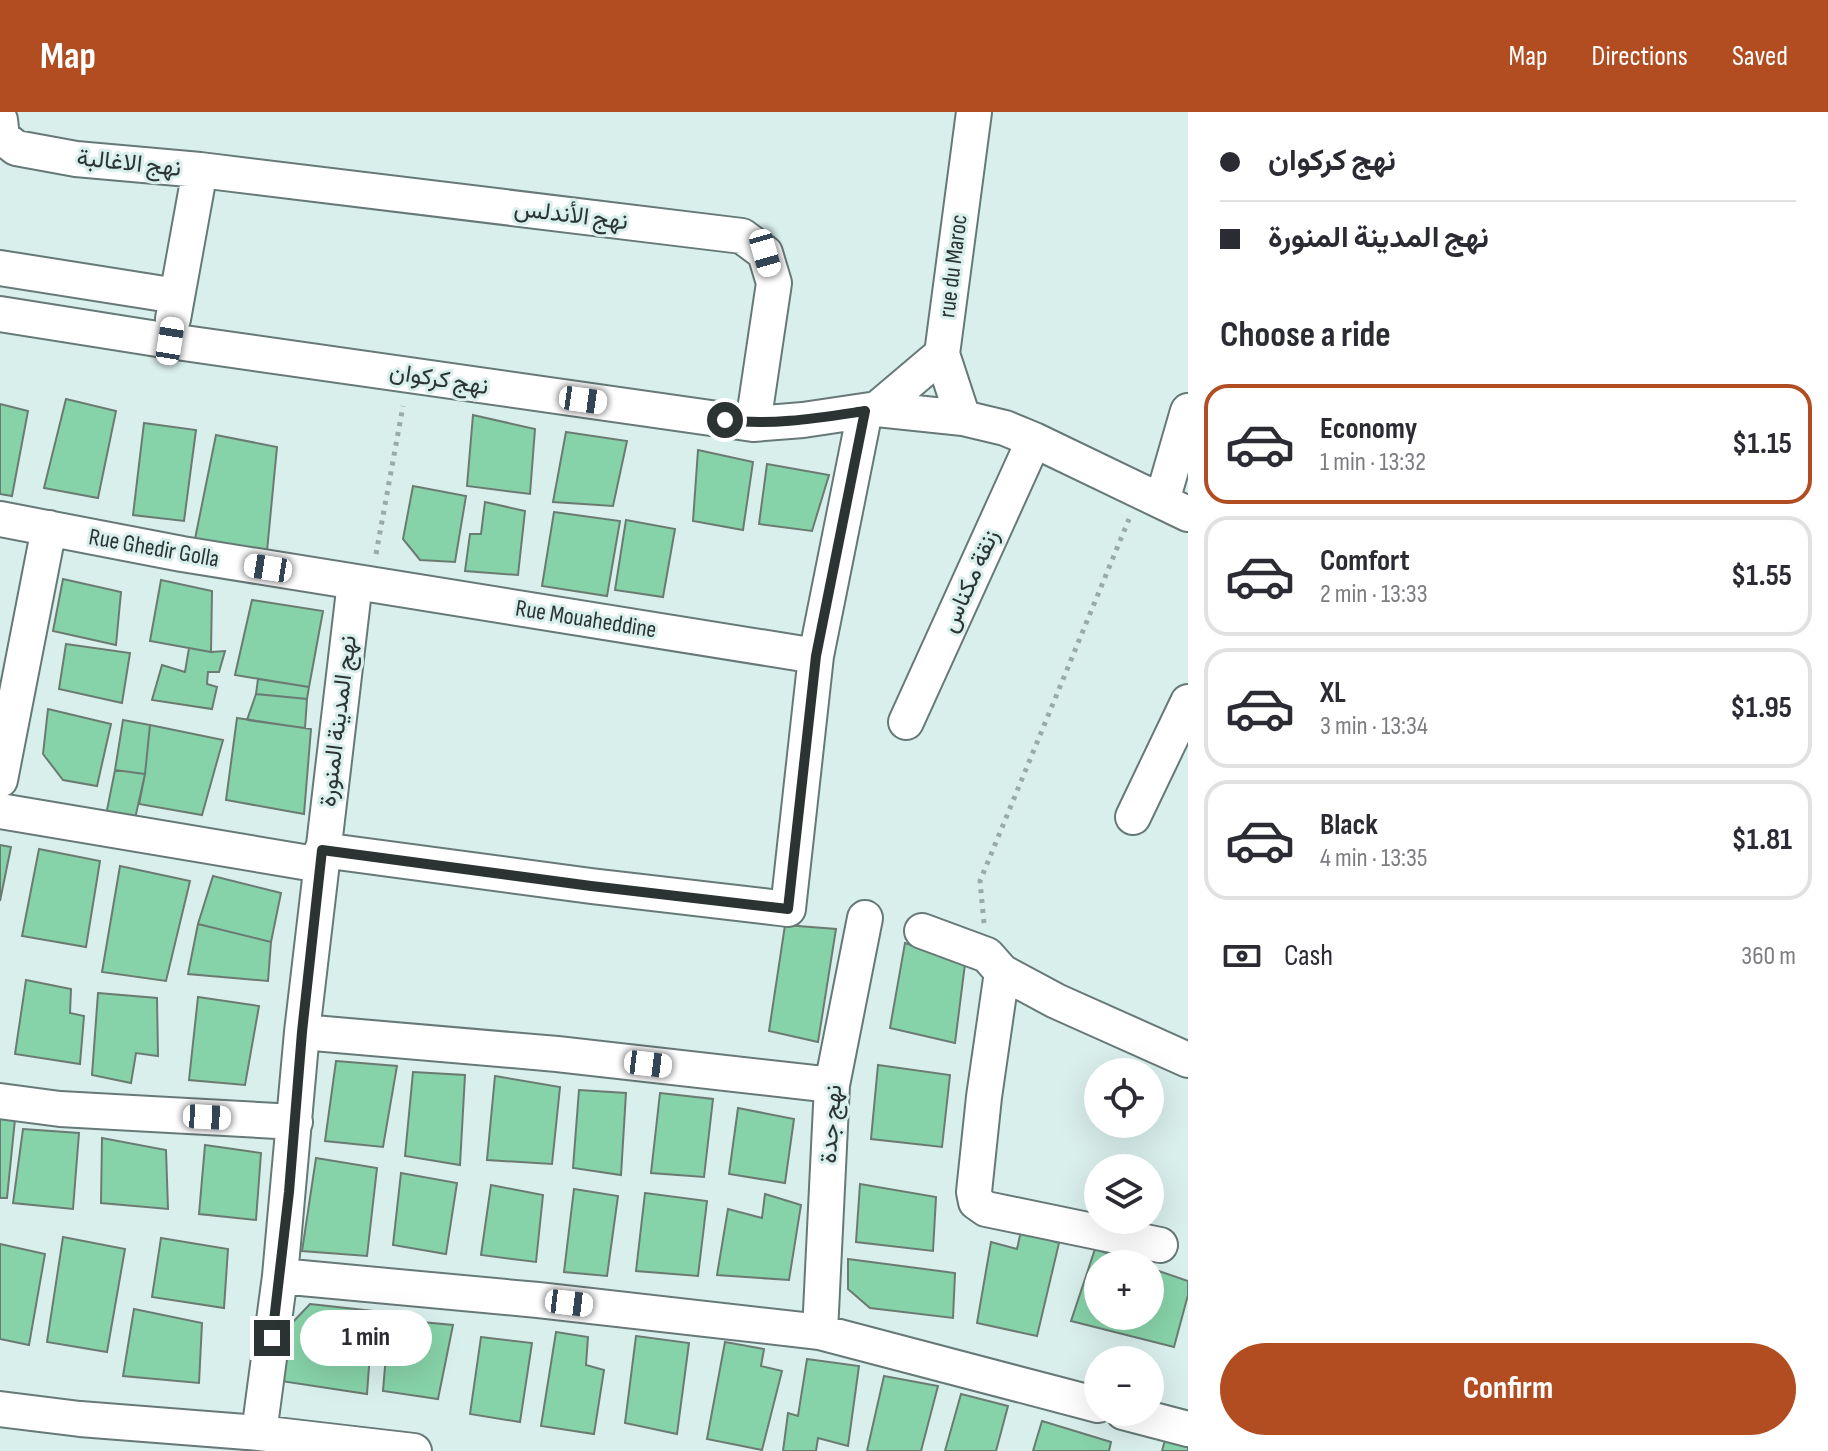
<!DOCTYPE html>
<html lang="en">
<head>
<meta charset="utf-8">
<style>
	body { margin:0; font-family:"Sofia Sans Condensed",Vazirmatn,sans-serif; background:#f2f2f3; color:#2b2b33; height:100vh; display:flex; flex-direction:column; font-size:30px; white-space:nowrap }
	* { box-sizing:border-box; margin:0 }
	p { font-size:26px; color:#7c7c81 }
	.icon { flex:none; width:44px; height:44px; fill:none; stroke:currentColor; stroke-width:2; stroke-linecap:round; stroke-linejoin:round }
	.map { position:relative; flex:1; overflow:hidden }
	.sheet { display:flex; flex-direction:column; background:#fff; width:640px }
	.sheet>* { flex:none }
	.hud { display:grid; align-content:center; height:176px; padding:0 32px; background:#fff }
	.controls { position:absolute; left:1084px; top:946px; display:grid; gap:16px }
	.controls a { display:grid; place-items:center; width:80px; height:80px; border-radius:50%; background:#fff; box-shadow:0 8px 32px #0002; font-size:40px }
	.end { position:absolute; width:36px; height:36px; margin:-18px; border:10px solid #2b3433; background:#fff; box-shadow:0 0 0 4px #fff }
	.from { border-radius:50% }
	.bubble { position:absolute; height:56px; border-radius:28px; background:#fff; box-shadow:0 8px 32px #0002; font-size:26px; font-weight:700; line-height:56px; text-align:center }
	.car { position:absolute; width:24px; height:48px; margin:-24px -12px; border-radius:10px; box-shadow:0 0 6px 2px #0007; background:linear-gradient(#fff 24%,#345 0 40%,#fff 0 76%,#345 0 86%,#fff 0) }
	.hud b { display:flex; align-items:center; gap:28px; height:76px; font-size:30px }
	.hud b+b { border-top:2px solid #e1e1e2 }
	.hud i { width:20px; height:20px; background:#2b2b33 }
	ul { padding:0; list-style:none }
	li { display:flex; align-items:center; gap:24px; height:120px; margin:0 16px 12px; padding:0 16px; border:4px solid #e1e1e2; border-radius:24px }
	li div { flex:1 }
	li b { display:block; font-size:30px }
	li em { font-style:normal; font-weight:700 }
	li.current { border-color:#b24c21 }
	li>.icon { width:72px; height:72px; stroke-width:1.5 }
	h2 { padding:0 32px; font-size:36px; line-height:96px }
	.pay { display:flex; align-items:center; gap:20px; height:88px; padding:0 32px; font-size:30px }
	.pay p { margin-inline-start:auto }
	.action { display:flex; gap:16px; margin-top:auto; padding:16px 32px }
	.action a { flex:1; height:92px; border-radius:48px; background:#b24c21; color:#fff; font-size:32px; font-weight:700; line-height:92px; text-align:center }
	header { display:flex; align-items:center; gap:48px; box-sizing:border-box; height:112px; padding:0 40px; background:#b24c21; color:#fff }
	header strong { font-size:38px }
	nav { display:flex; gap:44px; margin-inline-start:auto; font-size:28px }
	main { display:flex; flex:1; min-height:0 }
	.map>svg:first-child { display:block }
</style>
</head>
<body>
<header>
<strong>Map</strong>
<nav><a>Map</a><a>Directions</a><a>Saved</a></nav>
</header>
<main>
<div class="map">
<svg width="1188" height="1339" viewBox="0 0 1188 1339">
	<rect width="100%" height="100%" fill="#d9efec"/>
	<path fill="#87d3a9" stroke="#6b7b72" stroke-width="2" d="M66 287 116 299 98 386 44 376Z
		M0 292 28 299 12 384 0 382Z
		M473 303 535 317 530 382 467 374Z
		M144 311 196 318 184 409 133 403Z
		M566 320 627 329 613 394 553 390Z
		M216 323 277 335 267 439 195 427Z
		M698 338 753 350 743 418 693 409Z
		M767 352 829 363 812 419 759 412Z
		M413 374 466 384 455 450 420 448 403 427Z
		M485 390 525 399 518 463 465 459 470 422H481Z
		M554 400 620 409 607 484 542 474Z
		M626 408 675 417 663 485 615 478Z
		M63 467 121 480 116 533 53 519Z
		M161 468 212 479 211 540 150 529Z
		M252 488 323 499 309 575 235 563Z
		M66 532 130 541 122 591 59 577Z
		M189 536 211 540 225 539 219 560H208L207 572 217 575 212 597 152 588 162 553 185 560Z
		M258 567 309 575 307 587 256 582Z
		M256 582 307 587 305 616 247 608Z
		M48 597 111 612 97 674 63 668 43 642Z
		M237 606 311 617 304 702 226 688Z
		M123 608 150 613 145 662 115 658Z
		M150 613 223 628 202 703 139 692 145 662Z
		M115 658 145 662 134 711 105 708Z
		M0 733 11 735 0 789Z
		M39 737 100 749 86 835 22 824Z
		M120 754 190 769 166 869 102 860Z
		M213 764 281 781 271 830 198 812Z
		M198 812 271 830 268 869 188 862Z
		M785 813 836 817 818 930 769 919Z
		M905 831 965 852 955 931 890 916Z
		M26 868 71 877 70 901 84 904 80 952 15 942Z
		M98 881 157 886 158 944 136 941 131 971 92 963Z
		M198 885 259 894 245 973 189 968Z
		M336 949 397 954 383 1035 325 1029Z
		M878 953 950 963 942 1035 871 1027Z
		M413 960 465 963 460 1053 405 1044Z
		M495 964 560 975 552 1052 487 1048Z
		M579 978 626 981 621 1063 573 1056Z
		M660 981 713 987 704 1065 651 1061Z
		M738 996 794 1007 785 1071 729 1062Z
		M0 1005 15 1007 7 1086H0Z
		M23 1017 79 1021 73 1097 13 1091Z
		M102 1026 166 1038 168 1097 101 1091Z
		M205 1033 261 1041 256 1108 199 1102Z
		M316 1046 377 1056 367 1144 302 1139Z
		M401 1061 457 1071 446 1142 393 1133Z
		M860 1072 936 1085 933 1139 856 1130Z
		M491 1073 543 1083 536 1150 481 1143Z
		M574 1077 618 1084 607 1164 564 1160Z
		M645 1081 707 1089 698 1164 636 1159Z
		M765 1082 801 1093 789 1168 717 1163 728 1097 762 1106Z
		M1021 1119 1059 1131 1037 1224 977 1211 991 1130 1017 1137Z
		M63 1125 125 1137 107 1240 47 1230Z
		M161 1126 228 1137 224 1196 152 1185Z
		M0 1132 45 1142 29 1233 0 1227Z
		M1095 1137 1139 1152H1098V1204H1150V1156L1188 1169V1183L1174 1235 1071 1209Z
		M848 1147 955 1161 953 1206 870 1196 848 1177Z
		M310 1192 373 1199 367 1282 281 1269 290 1213Z
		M134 1197 202 1211 199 1271 123 1264Z
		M389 1207 453 1213 438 1287 383 1279Z
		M556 1220 588 1225 586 1253 604 1258 594 1322 541 1314Z
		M636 1224 689 1231 677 1322 625 1311Z
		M481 1225 532 1231 520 1310 470 1302Z
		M725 1230 764 1237 761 1254 782 1259 762 1338 707 1327Z
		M807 1247 859 1254 848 1334 818 1326 816 1339H783L788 1301 798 1304Z
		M884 1264 938 1274 921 1339H867Z
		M961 1282 1008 1294 996 1339H945Z
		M1042 1309 1111 1330 1109 1339H1033Z
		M1165 1328 1188 1335V1339H1162Z"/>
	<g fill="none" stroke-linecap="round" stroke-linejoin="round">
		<defs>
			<path id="street" d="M0 8 2 25 16 36 76 47 200 58 742 124 765 141 774 171 753 312
				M0 156 177 184
				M0 202 170 229 753 312 803 308 877 297 963 306 1005 316 1034 328 1188 402
				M173 207 200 58
				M877 297 942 242
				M963 306 942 242 974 0
				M1162 389 1188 299
				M0 407 182 442 816 544
				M906 610 1034 328
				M0 668 49 416
				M0 699 321 753
				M1133 705 1188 590
				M322 738 591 774 788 797 816 544 865 299
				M922 819 987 843 1002 860 1056 889 1188 948
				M1002 860 984 985 974 1080 976 1090 986 1097 1160 1133
				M302 920 557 942 832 973
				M0 989 60 997 295 1010
				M280 1164 538 1188 820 1220 1098 1293
				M820 1220 832 973 865 806
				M0 1297 80 1307 259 1321 414 1339
				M1123 1300 1188 1317
				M259 1321 280 1164 302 920 355 470"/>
		</defs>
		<use href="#street" stroke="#667977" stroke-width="38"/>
		<path stroke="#99aaa8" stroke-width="5" stroke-dasharray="4 6" stroke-linecap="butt" d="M376 442 403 294
			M984 811 980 769 1129 407"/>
		<use href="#street" stroke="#fff" stroke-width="34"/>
	</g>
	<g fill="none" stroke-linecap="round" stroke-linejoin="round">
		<path stroke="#2b3433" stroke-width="10" d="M272 1226 289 1080 302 920 322 738 591 774 788 797 816 544 865 299C818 306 772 314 725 308"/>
	</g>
	<g text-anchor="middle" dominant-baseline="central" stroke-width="6" stroke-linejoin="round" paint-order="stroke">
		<g font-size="24" fill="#2b3433" stroke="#d9efec">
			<text transform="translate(129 51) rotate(6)">نهج الاغالبة</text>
			<text transform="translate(571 103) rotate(7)">نهج الأندلس</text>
			<text transform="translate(953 154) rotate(-83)">rue du Maroc</text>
			<text transform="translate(439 267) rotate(9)">نهج كركوان</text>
			<text transform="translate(154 436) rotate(10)">Rue Ghedir Golla</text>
			<text transform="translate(970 469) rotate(-66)">زنقة مكناس</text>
			<text transform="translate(586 507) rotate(9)">Rue Mouaheddine</text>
			<text transform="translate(338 609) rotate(-83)">نهج المدينة المنورة</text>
			<text transform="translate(831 1012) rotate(-86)">نهج جدة</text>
		</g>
	</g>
</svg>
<div class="controls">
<a><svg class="icon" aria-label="locate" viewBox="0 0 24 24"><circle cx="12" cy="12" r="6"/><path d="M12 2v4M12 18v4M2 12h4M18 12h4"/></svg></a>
<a><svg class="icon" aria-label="layers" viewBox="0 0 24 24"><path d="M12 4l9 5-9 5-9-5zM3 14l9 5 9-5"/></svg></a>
<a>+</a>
<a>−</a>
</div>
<i class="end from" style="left:725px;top:308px"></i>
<i class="end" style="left:272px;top:1226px"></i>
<div class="bubble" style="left:300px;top:1198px;width:132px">1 min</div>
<i class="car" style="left:765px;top:141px;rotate:164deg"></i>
<i class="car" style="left:170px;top:229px;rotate:9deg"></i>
<i class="car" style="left:583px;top:288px;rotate:98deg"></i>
<i class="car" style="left:268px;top:456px;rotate:279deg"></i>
<i class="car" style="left:648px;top:952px;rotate:97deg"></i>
<i class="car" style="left:207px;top:1005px;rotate:93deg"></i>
<i class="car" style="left:569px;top:1191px;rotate:97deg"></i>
</div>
<section class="sheet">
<div class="hud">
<b><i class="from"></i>نهج كركوان</b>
<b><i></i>نهج المدينة المنورة</b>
</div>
<h2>Choose a ride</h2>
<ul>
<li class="current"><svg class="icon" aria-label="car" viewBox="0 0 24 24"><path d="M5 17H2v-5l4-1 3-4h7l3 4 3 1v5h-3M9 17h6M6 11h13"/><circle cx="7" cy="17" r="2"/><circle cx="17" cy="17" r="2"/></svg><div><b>Economy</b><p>1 min · 13:32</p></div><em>$1.15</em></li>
<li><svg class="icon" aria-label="car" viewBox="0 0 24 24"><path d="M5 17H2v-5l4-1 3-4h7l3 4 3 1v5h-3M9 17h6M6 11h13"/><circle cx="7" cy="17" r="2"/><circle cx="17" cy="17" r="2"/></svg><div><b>Comfort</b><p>2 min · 13:33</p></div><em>$1.55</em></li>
<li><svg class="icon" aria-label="car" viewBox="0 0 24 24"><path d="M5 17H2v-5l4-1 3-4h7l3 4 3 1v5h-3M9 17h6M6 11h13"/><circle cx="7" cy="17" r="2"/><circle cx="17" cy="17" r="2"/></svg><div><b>XL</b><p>3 min · 13:34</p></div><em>$1.95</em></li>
<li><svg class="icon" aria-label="car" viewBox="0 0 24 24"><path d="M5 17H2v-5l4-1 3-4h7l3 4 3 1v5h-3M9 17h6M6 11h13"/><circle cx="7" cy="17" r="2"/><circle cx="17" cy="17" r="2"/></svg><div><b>Black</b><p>4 min · 13:35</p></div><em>$1.81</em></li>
</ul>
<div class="pay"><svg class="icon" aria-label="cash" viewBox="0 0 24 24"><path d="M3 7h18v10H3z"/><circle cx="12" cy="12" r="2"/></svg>Cash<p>360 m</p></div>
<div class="action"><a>Confirm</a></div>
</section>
</main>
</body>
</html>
